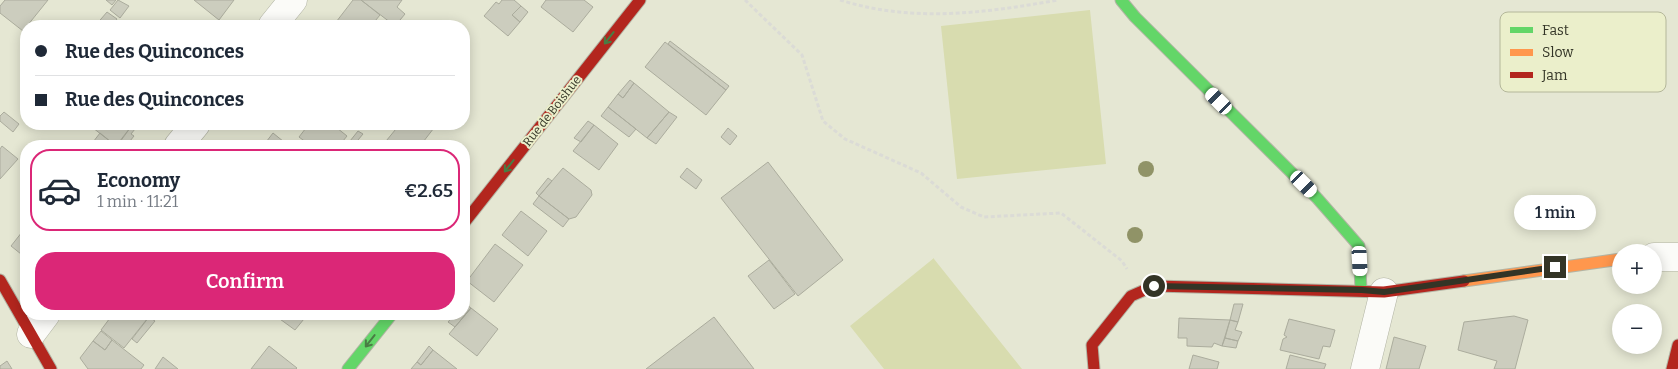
<!DOCTYPE html>
<html lang="en">
<head>
<meta charset="utf-8">
<style>
	body { margin:0; font-family:Bitter,serif; background:#f6f6f7; color:#1f2937; height:100vh; display:flex; flex-direction:column; font-size:19px; white-space:nowrap }
	* { box-sizing:border-box; margin:0 }
	p { font-size:16px; color:#747a83 }
	.icon { flex:none; width:28px; height:28px; fill:none; stroke:currentColor; stroke-width:2; stroke-linecap:round; stroke-linejoin:round }
	.map { position:relative; flex:1; overflow:hidden }
	.side { position:absolute; left:20px; top:140px; width:450px; height:180px; display:flex; flex-direction:column; background:#fff; border-radius:20px; box-shadow:0 2px 12px #0003 }
	.side>* { flex:none }
	.guide { position:absolute; left:20px; top:20px; width:450px; height:110px; border-radius:20px; box-shadow:0 2px 12px #0003; display:grid; align-content:center; height:110px; padding:0 15px; background:#fff }
	.controls { position:absolute; left:1612px; top:244px; display:grid; gap:10px }
	.controls a { display:grid; place-items:center; width:50px; height:50px; border-radius:50%; background:#fff; box-shadow:0 2px 12px #0003; font-size:25px }
	.end { position:absolute; width:22px; height:22px; margin:-11px; border:6px solid #333426; background:#fff; box-shadow:0 0 0 2px #fff }
	.from { border-radius:50% }
	.bubble { position:absolute; height:35px; border-radius:18px; background:#fff; box-shadow:0 2px 12px #0003; font-size:16px; font-weight:600; line-height:35px; text-align:center }
	.car { position:absolute; width:15px; height:30px; margin:-15px -8px; border-radius:6px; box-shadow:0 0 4px 1px #0007; background:linear-gradient(#fff 24%,#345 0 40%,#fff 0 76%,#345 0 86%,#fff 0) }
	.guide b { display:flex; align-items:center; gap:18px; height:48px; font-size:19px }
	.guide b+b { border-top:1px solid #e0e1e3 }
	.guide i { width:12px; height:12px; background:#1f2937 }
	ul { padding:9px 0 0; list-style:none }
	li { display:flex; align-items:center; gap:15px; height:82px; margin:0 10px 8px; padding:0 5px; border:2px solid transparent; border-radius:20px }
	li div { flex:1 }
	li b { display:block; font-size:19px }
	li em { font-style:normal; font-weight:600 }
	li.selected { border-color:#db2777 }
	li>.icon { width:45px; height:45px; stroke-width:1.5 }
	.cta { display:flex; gap:10px; margin-top:auto; padding:10px 15px }
	.cta a { flex:1; height:58px; border-radius:20px; background:#db2777; color:#fff; font-size:20px; font-weight:600; line-height:58px; text-align:center }
	.map>svg:first-child { display:block }
</style>
</head>
<body>
<div class="map">
<svg width="1678" height="369" viewBox="0 0 1678 369">
	<rect width="100%" height="100%" fill="#e5e7d3"/>
	<path fill="#d8dcaf" d="M1090 10 1106 164 957 179 941 26Z
		M934 258V259L1022 369H884L850 326Z"/>
	<path fill="#cccdbe" stroke="#abac9d" d="M5 0H48L23 31 0 13V6Z
		M106 0H116L112 5Z
		M118 0 129 6 120 18 110 10Z
		M194 0H234L219 20Z
		M353 0H361L380 15 371 26H333Z
		M361 0H402L397 7 405 14 395 26Z
		M502 0H514L521 6 512 15 520 22 508 36 484 16 496 2 499 4Z
		M546 0H584L593 7 573 32 541 7Z
		M521 6 528 12 520 22 512 15Z
		M107 12 117 19 112 26H95Z
		M670 41 729 86 726 90 668 44Z
		M665 42 726 90 706 115 645 67Z
		M630 80 634 83 623 98 618 94Z
		M634 83 669 112 647 138 608 107 618 94 623 98Z
		M608 107 636 129 629 137 601 116Z
		M4 112 19 124 13 132 0 121V116Z
		M669 112 677 117 656 144 647 138Z
		M588 121 594 125 581 142 574 138Z
		M88 124H133L116 146Z
		M133 124H139L131 134 134 136 126 146H117Z
		M309 124H332L347 136 339 146H311L299 137Z
		M400 124H437L420 146H382Z
		M594 125 618 144 599 170 573 151Z
		M728 128 737 136 730 145 721 137Z
		M358 131 363 134 353 146H346Z
		M100 133 116 146H117H90Z
		M273 133 289 146H263Z
		M2 146 18 159 0 179V149Z
		M768 162 843 260 798 296 721 198Z
		M563 168 591 190 592 195 576 217 569 219 539 196Z
		M687 168 702 180 696 189 680 177Z
		M548 178 552 181 539 196 536 193Z
		M539 196 569 219 563 227 533 204Z
		M521 211 547 231 528 256 502 235Z
		M26 227V258L11 246Z
		M495 244 523 265 494 302 467 281Z
		M769 260 795 294 774 309 748 276Z
		M464 303 471 308 455 327 448 322 455 314H464Z
		M1234 304H1243L1238 322 1230 320Z
		M471 308 498 329 477 356 449 334Z
		M105 314H113L108 320 103 316Z
		M113 314H151L124 348 101 330Z
		M273 314H308L295 330Z
		M1514 316 1528 320 1515 369H1494L1497 361 1458 350 1464 322Z
		M149 317 155 321 137 343 132 339Z
		M714 317 754 369H646L676 346Z
		M1179 318 1230 320 1222 346 1214 343 1212 347 1187 346V338H1178Z
		M1289 319 1335 330 1330 347 1323 346 1319 359 1280 350 1283 339 1287 337 1284 335Z
		M1230 320 1238 322 1235 330 1242 332 1238 341 1225 338Z
		M101 331 112 340 105 350 93 341Z
		M1394 337 1426 346 1419 369H1386Z
		M1225 338 1238 341 1236 348 1222 346Z
		M112 340 144 365 141 369H88L80 358 93 341 105 350Z
		M269 346 297 368 296 369H251Z
		M429 346 433 350 421 365 417 362Z
		M433 350 457 369H411L417 362 421 365Z
		M1193 355 1219 362 1217 369H1189Z
		M1290 355 1326 364 1324 369H1286Z
		M163 357 178 369H155Z
		M7 361 12 369H0V366Z"/>
	<g fill="none" stroke-linecap="round" stroke-linejoin="round">
		<defs>
			<path id="street" d="M272 26 293 0
				M178 146 196 124
				M1654 257H1678
				M31 334 46 314
				M1365 369 1384 292"/>
			<path id="fast" d="M1121 0 1135 17 1317 198 1359 246 1361 290
				M348 369 392 314"/>
			<path id="slow" d="M1464 281 1621 259"/>
			<path id="jam" d="M464 223 640 0
				M0 280 51 369
				M1094 369 1092 345 1131 296 1154 286 1384 292 1464 281
				M1672 369 1678 345"/>
		</defs>
		<use href="#street" stroke="#b2b4a4" stroke-width="29"/>
		<use href="#fast" stroke="#b2b4a4" stroke-width="13"/>
		<use href="#slow" stroke="#b2b4a4" stroke-width="13"/>
		<use href="#jam" stroke="#b2b4a4" stroke-width="13"/>
		<path stroke="#dbdbd6" stroke-width="3" stroke-dasharray="4 2.5" stroke-linecap="butt" d="M745 0 802 55 823 121 845 139 921 173 961 207 984 217 1061 213 1122 261 1127 269
			M840 0C913 23 985 13 1058 0"/>
		<use href="#street" stroke="#fbfbf8" stroke-width="28"/>
		<use href="#fast" stroke="#63d668" stroke-width="11"/>
		<use href="#slow" stroke="#ff974d" stroke-width="11"/>
		<use href="#jam" stroke="#b3261e" stroke-width="11"/>
	</g>
	<g fill="#909367">
		<circle cx="1146" cy="169" r="8"/>
		<circle cx="1135" cy="235" r="8"/>
	</g>
	<defs><path id="oneway-shaft" d="M-6 0H5M1.5-3L5.5 0L1.5 3" fill="none" stroke-width="1.6" stroke-linecap="round" stroke-linejoin="round" transform="scale(1.25)"/></defs>
	<g stroke="#497d44">
		<use href="#oneway-shaft" transform="translate(609 38) rotate(128)"/>
		<use href="#oneway-shaft" transform="translate(509 166) rotate(128)"/>
		<use href="#oneway-shaft" transform="translate(370 341) rotate(128)"/>
	</g>
	<g fill="none" stroke-linecap="round" stroke-linejoin="round">
		<path stroke="#333426" stroke-width="6" d="M1154 286 1362 290 1384 292 1555 267"/>
	</g>
	<g text-anchor="middle" dominant-baseline="central" stroke-width="4" stroke-linejoin="round" paint-order="stroke">
		<g font-size="12" fill="#333426" stroke="#ebefcb">
			<text transform="translate(552 111) rotate(-52)">Rue de Boishue</text>
		</g>
	</g>
	<rect x="1500" y="12" width="166" height="80" rx="8" fill="#ebefcb" stroke="#b4b79a" stroke-width="1"/>
	<rect x="1510" y="27" width="23" height="6" fill="#63d668"/>
	<rect x="1510" y="49" width="23" height="7" fill="#ff974d"/>
	<rect x="1510" y="72" width="23" height="6" fill="#b3261e"/>
	<g font-size="14" fill="#333426">
		<text x="1542" y="35">Fast</text>
		<text x="1542" y="57">Slow</text>
		<text x="1542" y="80">Jam</text>
	</g>
</svg>
<div class="controls">
<a>+</a>
<a>−</a>
</div>
<i class="end from" style="left:1154px;top:286px"></i>
<i class="end" style="left:1555px;top:267px"></i>
<div class="bubble" style="left:1514px;top:195px;width:82px">1 min</div>
<i class="car" style="left:1219px;top:101px;rotate:315deg"></i>
<i class="car" style="left:1304px;top:184px;rotate:135deg"></i>
<i class="car" style="left:1360px;top:261px;rotate:177deg"></i>
<div class="guide">
<b><i class="from"></i>Rue des Quinconces</b>
<b><i></i>Rue des Quinconces</b>
</div>
<section class="side">
<ul>
<li class="selected"><svg class="icon" aria-label="car" viewBox="0 0 24 24"><path d="M5 17H2v-5l4-1 3-4h7l3 4 3 1v5h-3M9 17h6M6 11h13"/><circle cx="7" cy="17" r="2"/><circle cx="17" cy="17" r="2"/></svg><div><b>Economy</b><p>1 min · 11:21</p></div><em>€2.65</em></li>
</ul>
<div class="cta"><a>Confirm</a></div>
</section>
</div>
</body>
</html>
